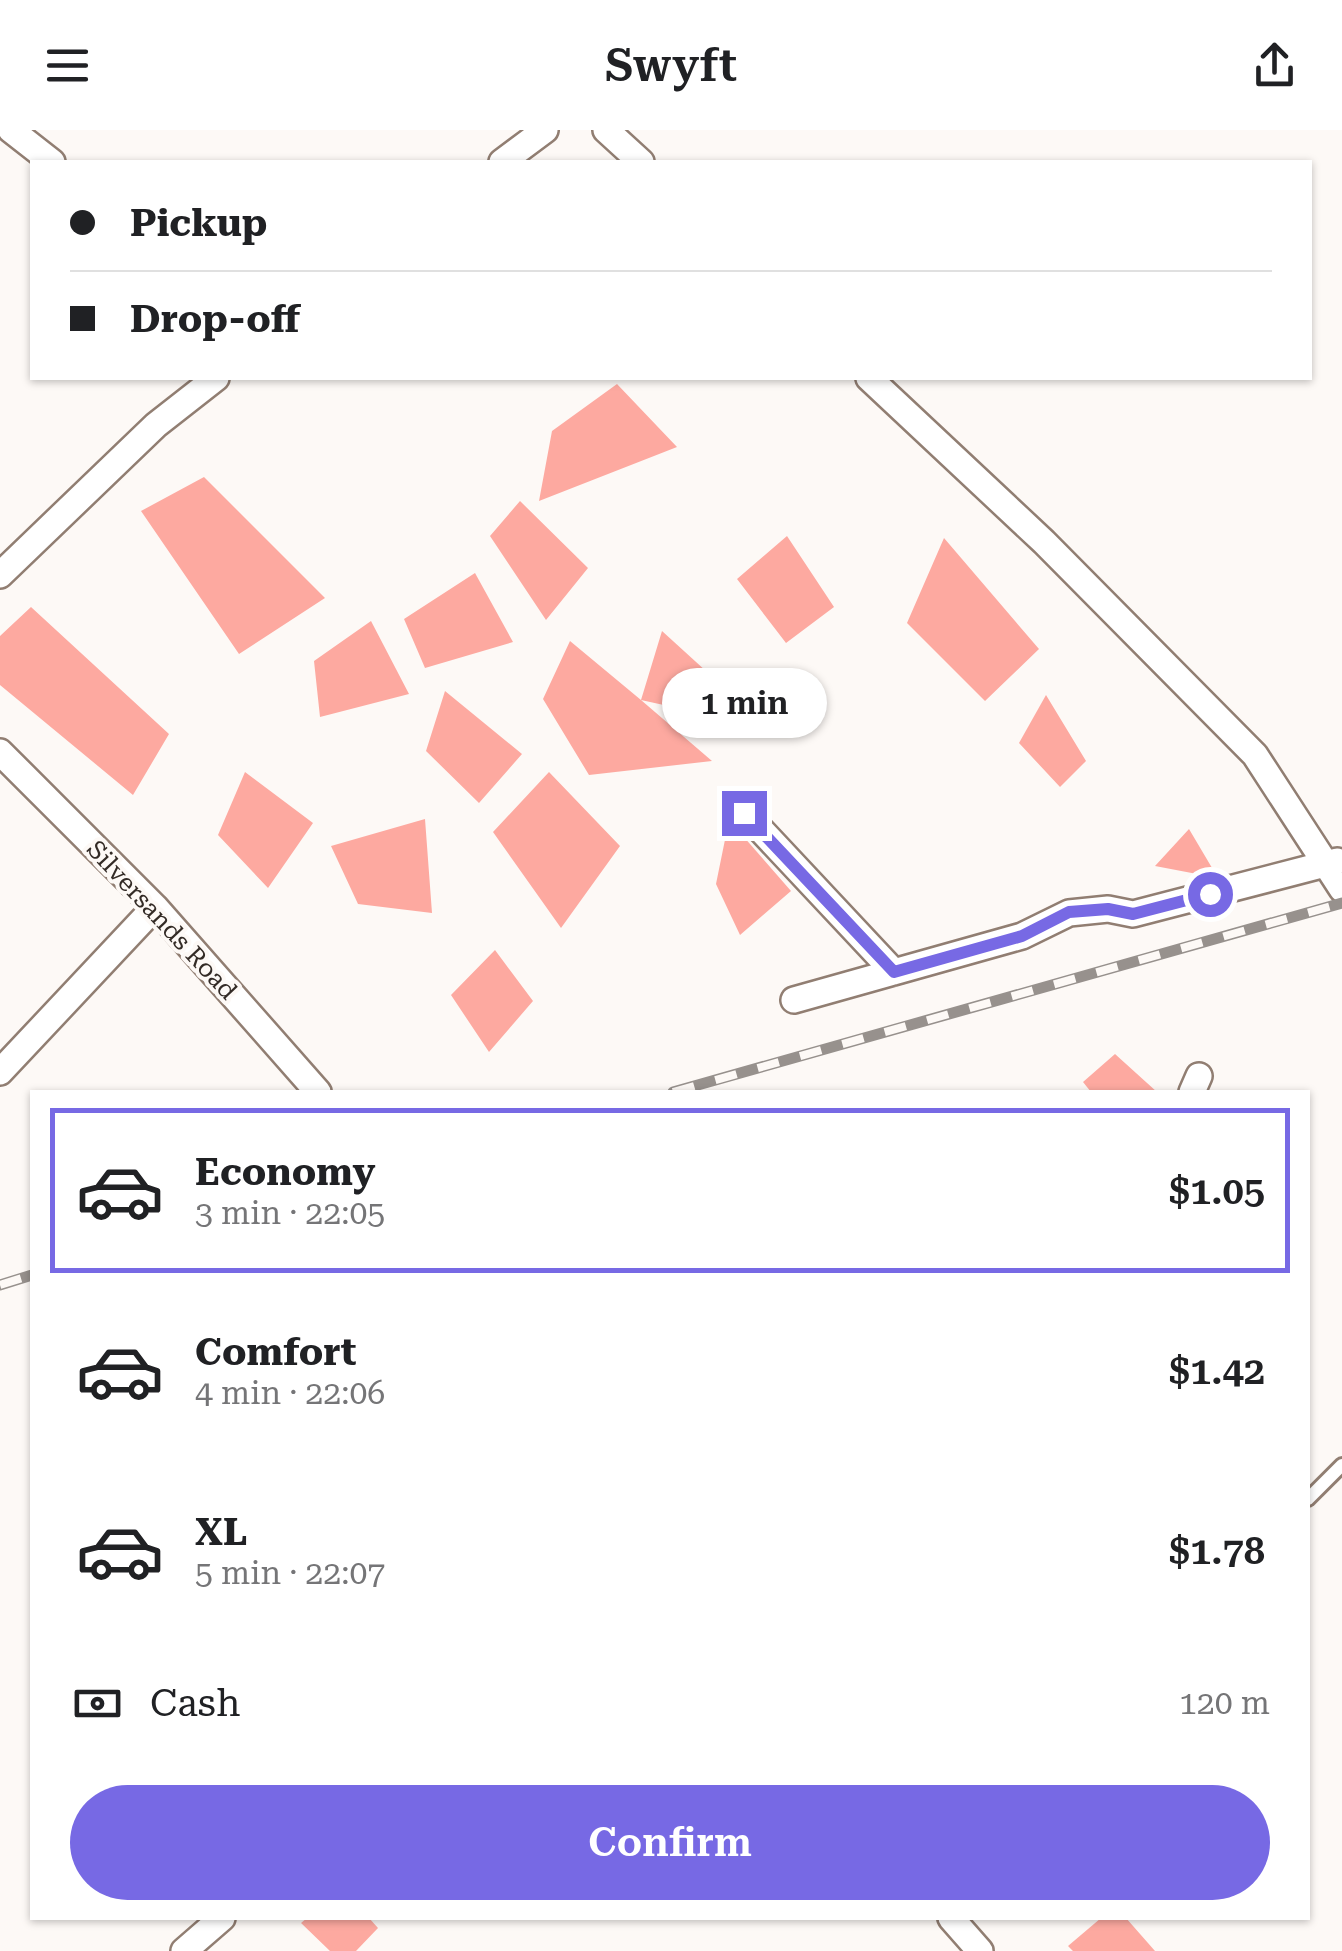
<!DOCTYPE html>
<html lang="en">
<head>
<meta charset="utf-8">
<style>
	body { margin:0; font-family:"Roboto Serif",serif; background:#f2f2f2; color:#202124; height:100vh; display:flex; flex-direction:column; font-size:38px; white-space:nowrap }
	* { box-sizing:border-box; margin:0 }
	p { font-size:32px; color:#757577 }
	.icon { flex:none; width:55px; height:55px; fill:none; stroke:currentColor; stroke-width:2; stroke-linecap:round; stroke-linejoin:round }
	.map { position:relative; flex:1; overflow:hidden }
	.details { position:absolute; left:30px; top:960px; width:1280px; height:830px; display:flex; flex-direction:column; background:#fff; border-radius:0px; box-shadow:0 2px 8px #0004 }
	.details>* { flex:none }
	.guide { position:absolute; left:30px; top:30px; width:1282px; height:220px; border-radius:0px; box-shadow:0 2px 8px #0004; display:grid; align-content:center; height:220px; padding:0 40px; background:#fff }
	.end { position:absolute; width:45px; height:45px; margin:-22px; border:12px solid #7769e4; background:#fff; box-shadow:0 0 0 5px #fff }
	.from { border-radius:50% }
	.bubble { position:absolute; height:70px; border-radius:35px; background:#fff; box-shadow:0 2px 8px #0004; font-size:32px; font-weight:600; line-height:70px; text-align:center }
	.guide b { display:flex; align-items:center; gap:35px; height:95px; font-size:38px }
	.guide b+b { border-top:2px solid #e0e0e0 }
	.guide i { width:25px; height:25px; background:#202124 }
	ul { padding:18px 0 0; list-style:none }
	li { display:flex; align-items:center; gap:30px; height:165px; margin:0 20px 15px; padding:0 20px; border:5px solid transparent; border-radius:0px }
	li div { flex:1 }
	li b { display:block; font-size:38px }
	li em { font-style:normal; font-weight:600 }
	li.on { border-color:#7769e4 }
	li>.icon { width:90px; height:90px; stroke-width:1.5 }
	.pay { display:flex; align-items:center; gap:25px; height:110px; padding:0 40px; font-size:38px }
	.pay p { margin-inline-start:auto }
	.button { display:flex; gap:20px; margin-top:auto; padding:20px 40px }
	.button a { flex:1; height:115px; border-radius:60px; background:#7769e4; color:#fff; font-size:40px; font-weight:600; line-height:115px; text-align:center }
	header { display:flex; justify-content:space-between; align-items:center; height:130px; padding:0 40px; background:#fff; font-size:45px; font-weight:600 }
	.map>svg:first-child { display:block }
</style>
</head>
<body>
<header><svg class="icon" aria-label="menu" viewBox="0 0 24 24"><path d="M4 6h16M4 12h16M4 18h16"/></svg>Swyft<svg class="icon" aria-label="share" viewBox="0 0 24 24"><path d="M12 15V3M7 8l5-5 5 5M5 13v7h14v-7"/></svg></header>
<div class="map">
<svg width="1342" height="1821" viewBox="0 0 1342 1821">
	<rect width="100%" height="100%" fill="#fdf9f6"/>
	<path fill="#fda9a0" d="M617 254 677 317 539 371 552 301Z
		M204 347 325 468 239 524 141 381Z
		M520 371 588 438 546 490 490 406Z
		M787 406 834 477 786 513 737 449Z
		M944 408 1039 519 985 571 907 493Z
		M475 443 513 512 425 538 404 489Z
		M31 477 169 604 133 665 0 555V506Z
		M371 491 409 564 320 587 314 531Z
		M662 501 729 562 718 587 641 570 712 631 589 645 543 569 570 511 641 570Z
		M445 561 522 624 479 673 426 621Z
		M1046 565 1086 631 1060 657 1019 613Z
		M245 642 313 693 268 758 218 705Z
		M549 642 620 716 561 798 493 702Z
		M425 689 432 783 358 774 331 716Z
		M729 690 791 761 740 805 716 754Z
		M1189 699 1218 748 1155 736Z
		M495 820 533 871 489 922 451 865Z
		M1115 924 1157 962H1091L1083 952Z
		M307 1788H369L378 1798 356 1821H330L301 1793Z
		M1101 1788H1126L1155 1821H1073L1068 1816Z"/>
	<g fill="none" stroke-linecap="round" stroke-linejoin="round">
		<defs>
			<path id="service" d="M1308 1369 1342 1335"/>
			<path id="minor" d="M11 0 52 32
				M606 0 641 32
				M502 32 545 0
				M869 248 1044 412 1255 625 1342 759
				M0 445 156 295 216 248
				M0 622 155 777 318 962
				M745 683 894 842
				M794 870 1022 806 1069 783 1108 779 1133 784 1337 731
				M0 942 155 777
				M1192 962 1199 946
				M951 1788 980 1821
				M184 1821 222 1788"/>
		</defs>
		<use href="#service" stroke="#917e72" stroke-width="18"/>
		<use href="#minor" stroke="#917e72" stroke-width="30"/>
		<use href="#service" stroke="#fff" stroke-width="12"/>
		<use href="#minor" stroke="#fff" stroke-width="25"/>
		<defs>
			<path id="rail" d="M673 962 1342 773
				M0 1155 32 1145"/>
		</defs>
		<use href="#rail" stroke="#97918d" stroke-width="11"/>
		<use href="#rail" stroke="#fdf9f6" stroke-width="8" stroke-dasharray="22" stroke-linecap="butt"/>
	</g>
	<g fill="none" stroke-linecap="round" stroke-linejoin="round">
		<path stroke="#7769e4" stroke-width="12" d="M744 683 894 842 1022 806 1069 782 1108 779 1133 784 1210 764"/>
	</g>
	<g text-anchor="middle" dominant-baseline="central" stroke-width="8" stroke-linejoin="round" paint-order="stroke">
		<g font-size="25" fill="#332b26" stroke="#fdf9f6">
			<text transform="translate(162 790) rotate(47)">Silversands Road</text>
		</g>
	</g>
</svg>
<i class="end from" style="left:1210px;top:764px"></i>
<i class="end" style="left:744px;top:683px"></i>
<div class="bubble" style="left:662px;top:538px;width:165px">1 min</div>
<div class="guide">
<b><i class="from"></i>Pickup</b>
<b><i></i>Drop-off</b>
</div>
<section class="details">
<ul>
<li class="on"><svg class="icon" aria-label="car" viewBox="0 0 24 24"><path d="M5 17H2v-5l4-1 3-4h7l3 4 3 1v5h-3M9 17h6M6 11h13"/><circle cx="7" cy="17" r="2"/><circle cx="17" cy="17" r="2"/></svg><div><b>Economy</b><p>3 min · 22:05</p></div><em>$1.05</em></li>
<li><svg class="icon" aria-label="car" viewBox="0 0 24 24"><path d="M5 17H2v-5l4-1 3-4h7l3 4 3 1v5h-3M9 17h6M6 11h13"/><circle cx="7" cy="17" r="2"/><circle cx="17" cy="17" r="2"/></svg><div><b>Comfort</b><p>4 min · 22:06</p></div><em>$1.42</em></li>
<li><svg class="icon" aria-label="car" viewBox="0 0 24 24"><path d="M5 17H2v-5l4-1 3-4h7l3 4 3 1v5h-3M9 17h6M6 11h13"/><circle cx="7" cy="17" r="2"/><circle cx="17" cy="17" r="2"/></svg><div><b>XL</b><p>5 min · 22:07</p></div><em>$1.78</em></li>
</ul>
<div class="pay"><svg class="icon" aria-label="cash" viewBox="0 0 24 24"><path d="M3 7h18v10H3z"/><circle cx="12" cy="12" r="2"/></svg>Cash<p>120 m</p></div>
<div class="button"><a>Confirm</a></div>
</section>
</div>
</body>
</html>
